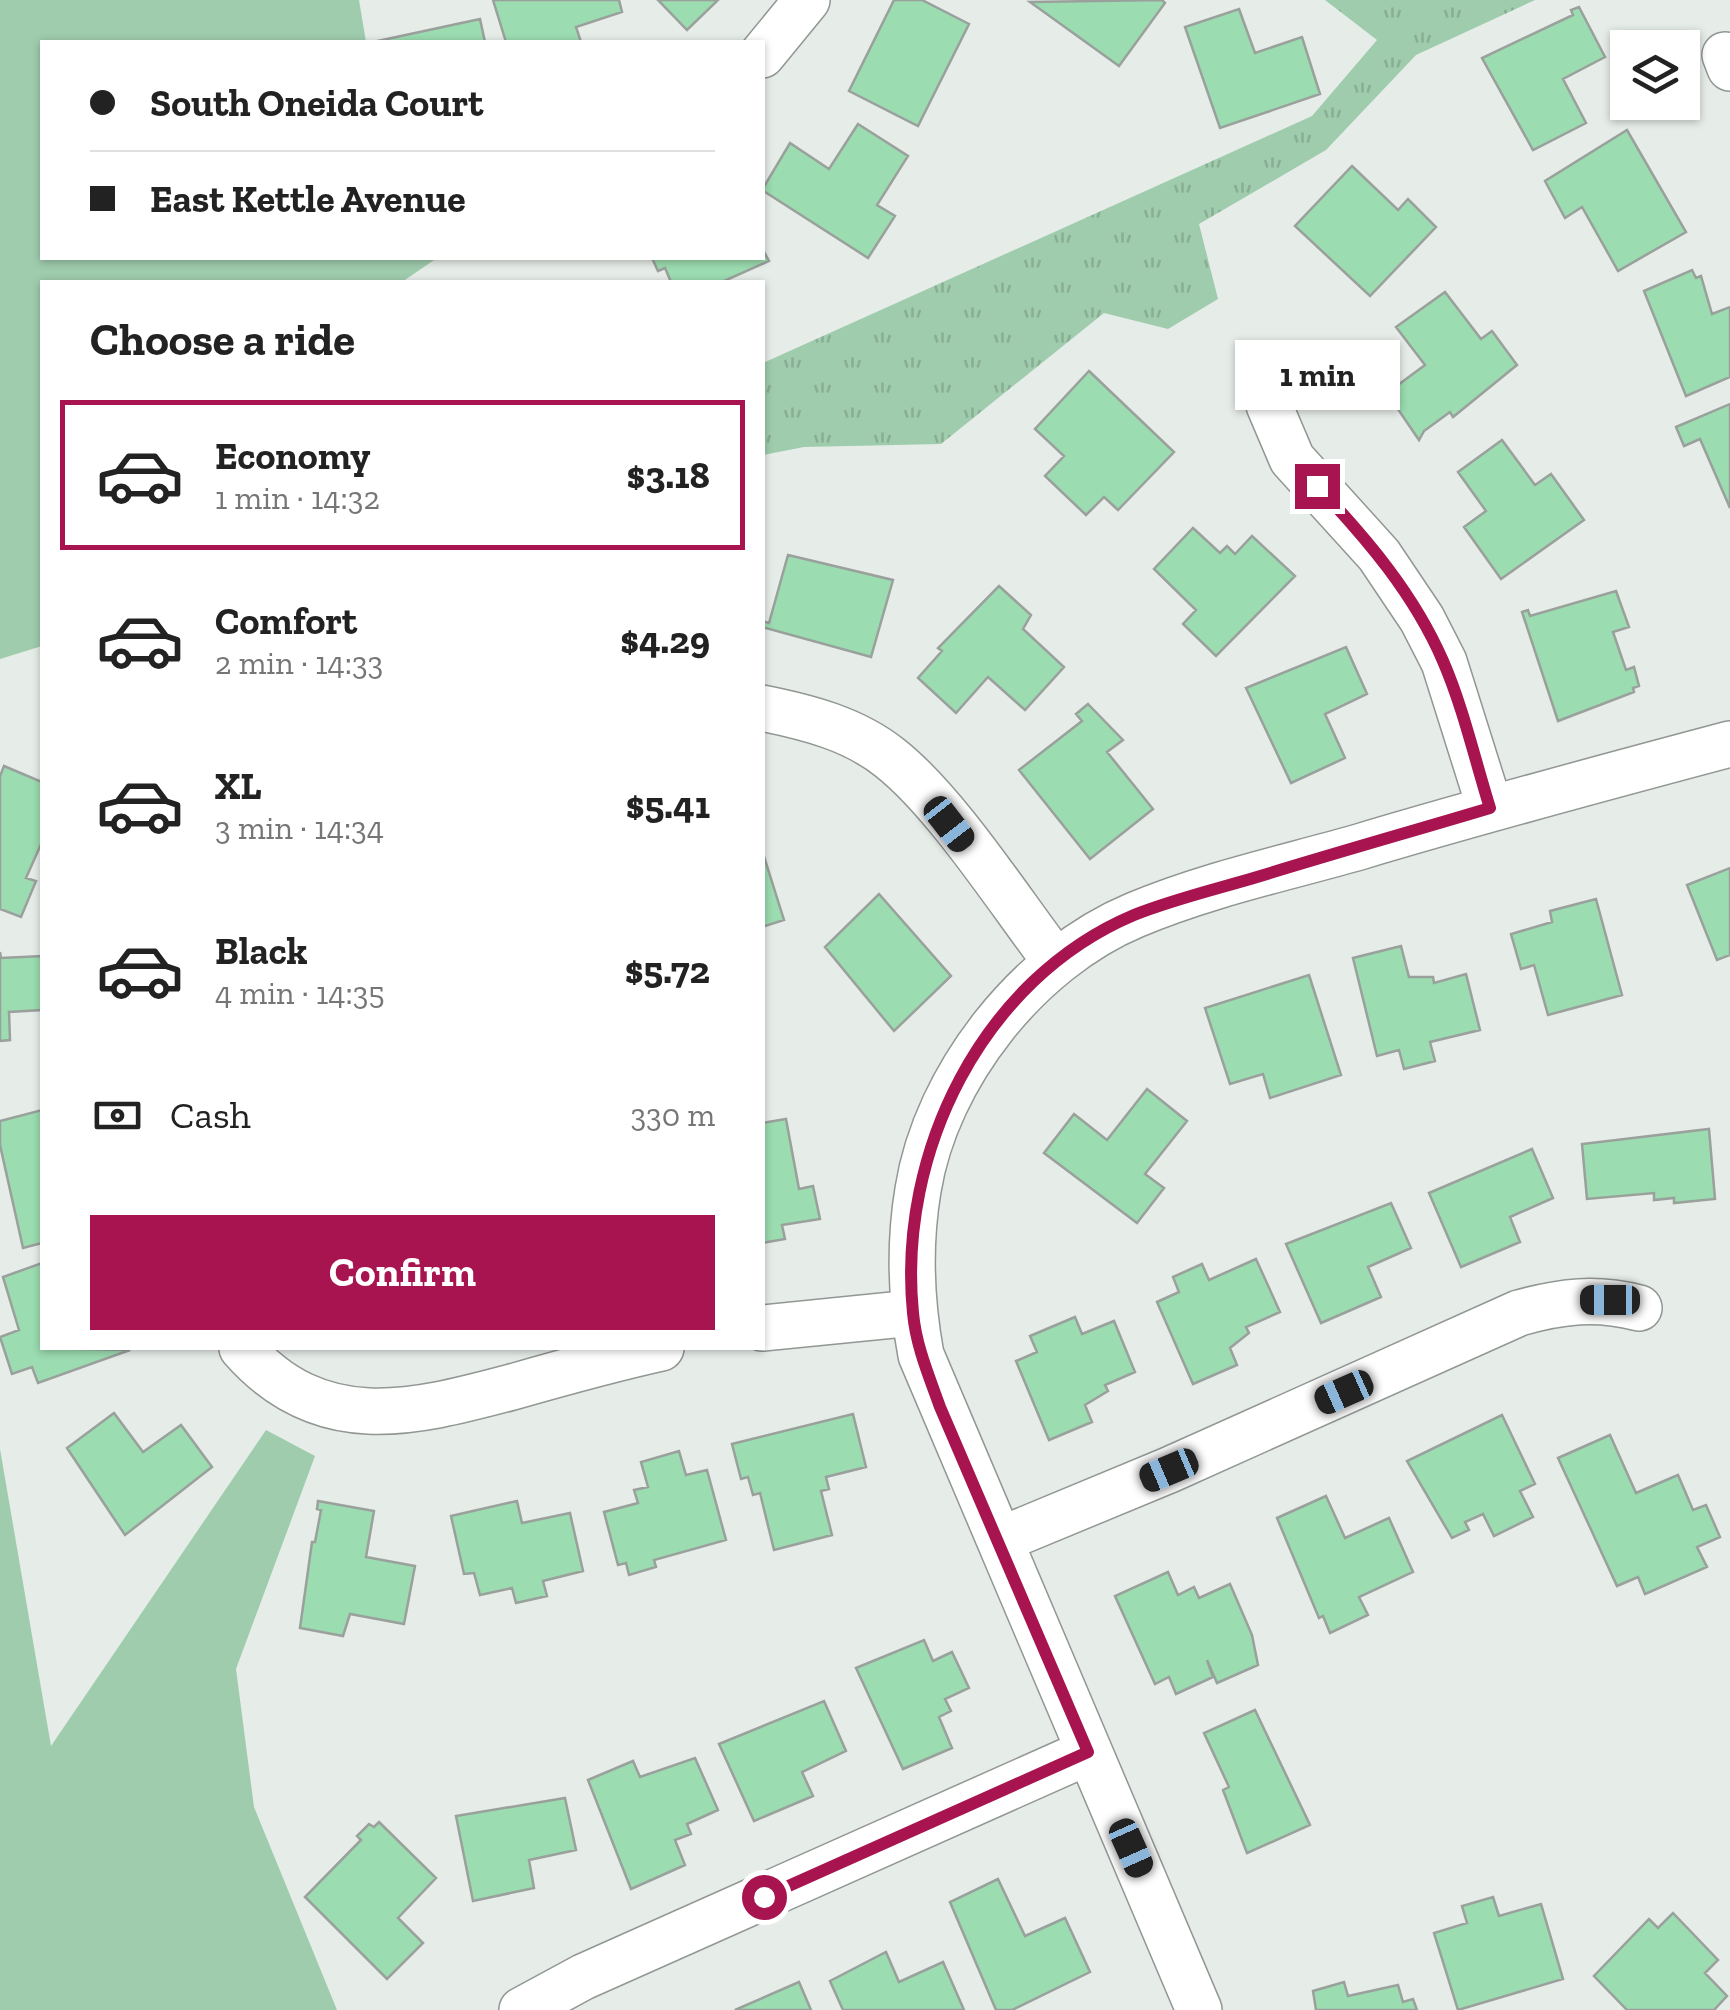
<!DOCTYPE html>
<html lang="en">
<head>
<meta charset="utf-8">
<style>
	body { margin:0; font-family:"Zilla Slab",serif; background:#f2f2f2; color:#222; height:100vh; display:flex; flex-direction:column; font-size:38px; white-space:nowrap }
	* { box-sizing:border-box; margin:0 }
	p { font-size:32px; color:#767676 }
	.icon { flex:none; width:55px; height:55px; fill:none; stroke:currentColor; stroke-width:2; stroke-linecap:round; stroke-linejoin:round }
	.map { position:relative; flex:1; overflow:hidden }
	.side { position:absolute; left:40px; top:280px; width:725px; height:1070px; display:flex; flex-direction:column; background:#fff; border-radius:0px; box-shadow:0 2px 8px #0004 }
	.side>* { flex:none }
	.top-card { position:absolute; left:40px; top:40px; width:725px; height:220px; border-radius:0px; box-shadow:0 2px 8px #0004; display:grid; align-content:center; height:220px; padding:0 50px; background:#fff }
	.controls { position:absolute; left:1610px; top:30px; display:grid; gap:20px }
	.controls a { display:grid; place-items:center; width:90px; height:90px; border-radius:0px; background:#fff; box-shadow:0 2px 8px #0004; font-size:50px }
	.end { position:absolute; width:45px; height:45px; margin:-22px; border:12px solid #a7144f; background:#fff; box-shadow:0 0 0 5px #fff }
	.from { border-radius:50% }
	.bubble { position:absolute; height:70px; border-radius:0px; background:#fff; box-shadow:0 2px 8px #0004; font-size:32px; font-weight:700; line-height:70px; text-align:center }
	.car { position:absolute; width:30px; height:60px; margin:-30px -15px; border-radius:12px; box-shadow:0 0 8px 2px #0007; background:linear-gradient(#222 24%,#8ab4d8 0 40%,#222 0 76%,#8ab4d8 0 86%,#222 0) }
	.top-card b { display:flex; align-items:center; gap:35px; height:95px; font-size:38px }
	.top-card b+b { border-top:2px solid #e0e0e0 }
	.top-card i { width:25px; height:25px; background:#222 }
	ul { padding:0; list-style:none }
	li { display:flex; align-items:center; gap:30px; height:150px; margin:0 20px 15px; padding:0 30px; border:5px solid transparent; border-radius:0px }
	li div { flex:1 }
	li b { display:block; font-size:38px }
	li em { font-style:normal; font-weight:700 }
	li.selected { border-color:#a7144f }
	li>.icon { width:90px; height:90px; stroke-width:1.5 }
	h2 { padding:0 50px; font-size:45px; line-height:120px }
	.pay { display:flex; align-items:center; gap:25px; height:110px; padding:0 50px; font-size:38px }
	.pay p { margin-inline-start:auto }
	.button { display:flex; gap:20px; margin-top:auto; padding:20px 50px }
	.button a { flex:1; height:115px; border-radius:0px; background:#a7144f; color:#fff; font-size:40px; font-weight:700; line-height:115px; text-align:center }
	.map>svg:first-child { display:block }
</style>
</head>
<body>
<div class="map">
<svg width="1730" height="2010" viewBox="0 0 1730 2010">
	<defs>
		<pattern id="park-tufts" width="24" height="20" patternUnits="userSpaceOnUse" patternTransform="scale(2.5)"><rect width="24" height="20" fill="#9fccad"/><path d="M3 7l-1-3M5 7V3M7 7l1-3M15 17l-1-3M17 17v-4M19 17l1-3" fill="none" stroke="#88ae94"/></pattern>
	</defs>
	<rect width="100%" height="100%" fill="#e6ece8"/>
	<path fill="#9fccad" d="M0 0H359L366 42H42V258H437L402 282H42V646L0 659Z
		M266 1430 315 1456 236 1669 254 1807 337 2010H0V1449L51 1746Z"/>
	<path fill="url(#park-tufts)" d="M1325 0H1535L1416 55 1326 150 1199 224 1218 299 1168 329 1104 313 941 444 804 447 763 455V363L1312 116 1377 40Z"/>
	<path fill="#9bdcb0" stroke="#9aa09c" stroke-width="2.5" d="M493 0H619L622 12 576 27 581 42H506Z
		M658 0H718L687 30Z
		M894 0H922L969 24 918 126 849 91Z
		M1162 0 1165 3 1119 66 1030 2Z
		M1579 7 1605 57 1563 79 1586 123 1533 150 1482 58 1573 15 1571 10Z
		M1239 9 1255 53 1302 37 1320 94 1220 128 1185 27Z
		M480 19 485 42H373Z
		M858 124 908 156 877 205 895 216 868 258 762 190 790 143 829 169Z
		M1627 130 1686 232 1618 271 1582 207 1565 218 1545 181Z
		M1352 166 1398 210 1408 199 1436 227 1370 296 1295 226Z
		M762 248 769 261 722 282H671L665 268 658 271 652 258H762Z
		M1692 270 1696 278 1701 276 1712 314 1730 307V377L1686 396 1644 291Z
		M1445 292 1481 339 1492 331 1517 365 1453 417 1450 412 1424 431 1419 440 1387 393 1425 365 1396 327Z
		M1089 371 1174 452 1118 510 1104 497 1086 515 1045 476 1064 456 1035 429Z
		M1730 404V508L1700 439 1684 446 1676 427Z
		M1502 440 1535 485 1551 474 1584 520 1501 579 1464 527 1486 511 1458 472Z
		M1193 528 1220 553 1227 546 1235 554 1252 536 1295 576 1216 656 1183 624 1196 610 1154 569Z
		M788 555 893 580 871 657 762 627V621L769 623Z
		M999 586 1031 615 1023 629 1064 667 1025 710 988 677 956 713 918 678 942 651 938 648Z
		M1616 591 1629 627 1613 632 1626 670 1634 667 1639 686 1633 688 1634 692 1558 721 1522 612 1528 610 1530 616Z
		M1346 647 1367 694 1325 714 1345 758 1291 783 1246 688Z
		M1088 704 1123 740 1107 752 1153 809 1090 859 1019 770 1082 721 1076 714Z
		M4 766 42 782V842L26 878 36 881 21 917 0 909V776Z
		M762 850 784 920 762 927Z
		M1730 868V955L1717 960 1687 885Z
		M879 894 951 976 894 1031 825 947Z
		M1596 899 1622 995 1548 1015 1534 965 1521 969 1511 934 1552 922 1550 911Z
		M1401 946 1409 977H1433L1434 983 1466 974 1480 1030 1430 1042 1435 1061 1404 1069 1399 1050 1377 1056 1353 958Z
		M0 952 1 958 42 956V1010L9 1012 10 1040 0 1041Z
		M1309 975 1341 1075 1270 1098 1263 1074 1230 1084 1205 1008Z
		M1147 1089 1187 1121 1145 1174 1164 1188 1137 1223 1044 1153 1074 1114 1107 1140Z
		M42 1110V1243L23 1248 0 1145V1121Z
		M786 1119 799 1189 813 1186 820 1219 782 1225 785 1239 762 1243V1123Z
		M1709 1129 1715 1199 1674 1203V1198L1654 1200V1193L1587 1199 1582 1144Z
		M1532 1149 1553 1198 1510 1217 1520 1242 1461 1267 1429 1193Z
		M1391 1203 1411 1248 1368 1267 1381 1297 1321 1323 1286 1244Z
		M1256 1259 1280 1312 1246 1327 1249 1333 1230 1348 1237 1365 1193 1384 1157 1302 1179 1292 1173 1277 1202 1264 1209 1280Z
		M42 1263V1348L130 1350 38 1383 32 1367 12 1374 0 1337 19 1330 3 1277Z
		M1075 1317 1082 1334 1114 1321 1135 1372 1105 1385 1108 1391 1085 1405 1092 1422 1049 1440 1016 1361 1037 1352 1030 1336Z
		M114 1413 143 1452 181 1425 212 1467 125 1535 67 1448Z
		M853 1414 866 1467 826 1477 829 1489 821 1491 832 1535 774 1550 760 1493 753 1495 748 1477 741 1479 732 1444Z
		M1502 1415 1535 1484 1520 1491 1533 1517 1494 1536 1483 1514 1465 1522 1469 1530 1452 1538 1407 1461Z
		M1610 1435 1636 1493 1678 1475 1693 1510 1706 1505 1720 1537 1697 1547 1707 1567 1645 1594 1638 1577 1617 1586 1558 1458Z
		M679 1451 686 1475 707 1470 726 1540 654 1560 656 1567 629 1575 626 1563 618 1565 604 1512 638 1503 634 1490 648 1487 641 1462Z
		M1326 1496 1345 1538 1389 1518 1413 1572 1359 1597 1368 1615 1330 1633 1323 1616 1319 1618 1277 1518Z
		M318 1501 374 1511 366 1557 415 1566 404 1624 350 1614 343 1636 300 1628 312 1542H315L321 1510 317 1509Z
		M517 1501 522 1523 570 1513 583 1571 543 1581 547 1596 516 1603 512 1588 480 1595 474 1573 464 1574 451 1516Z
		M1168 1572 1178 1595 1194 1587 1199 1598 1230 1584 1252 1635 1258 1665 1217 1683 1207 1660 1213 1677 1176 1694 1169 1677 1155 1684 1115 1596Z
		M924 1640 933 1661 952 1652 969 1688 945 1699 951 1711 939 1717 952 1748 903 1769 856 1668Z
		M824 1701 846 1751 802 1772 813 1796 754 1821 719 1744Z
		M1255 1710 1310 1825 1247 1853 1223 1790 1229 1787 1204 1733Z
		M695 1758 718 1810 687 1824 691 1834 675 1840 685 1865 631 1889 588 1780 633 1761 640 1777Z
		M565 1798 576 1850 529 1860 534 1888 473 1901 456 1816Z
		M379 1822 436 1878 398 1918 423 1943 387 1979 305 1897 361 1840 357 1836 369 1824 374 1827Z
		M998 1879 1025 1936 1065 1918 1090 1972 1012 2010H996L950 1902Z
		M1493 1897 1499 1916 1541 1904 1563 1979 1458 2010 1434 1933 1467 1923 1462 1906Z
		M1673 1913 1718 1960 1705 1973 1727 1996 1714 2010H1627L1594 1976 1649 1919 1658 1928Z
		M886 1952 899 1982 943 1962 964 2010H843L830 1981Z
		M799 1982 811 2010H735Z
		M1344 1982 1348 1996 1398 1985 1403 2002 1413 1999 1417 2010H1316L1313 1991Z"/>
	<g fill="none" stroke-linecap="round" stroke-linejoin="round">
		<defs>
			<path id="minor" d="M762 55 807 0
				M1725 55 1730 68
				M1266 372 1269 405 1292 459 1379 555 1422 619 1444 662 1490 808
				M762 708C807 717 854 729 890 758 947 803 1010 902 1056 962
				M762 1328 913 1313
				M242 1348C320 1437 411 1414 512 1387 561 1373 611 1359 661 1348
				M1000 1540 1169 1470 1519 1313C1562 1301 1596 1297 1639 1308
				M522 2010 583 1977 1088 1752
				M1199 2010 921 1355C911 1301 909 1244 918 1190 936 1076 1029 959 1135 915 1206 885 1285 868 1359 847 1482 810 1606 777 1730 744"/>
		</defs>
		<use href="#minor" stroke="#919793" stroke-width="48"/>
		<use href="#minor" stroke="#fff" stroke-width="45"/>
	</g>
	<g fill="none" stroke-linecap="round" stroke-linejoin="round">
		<path stroke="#a7144f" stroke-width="12" d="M764 1897 1088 1752 940 1407C929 1376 916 1346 913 1313 897 1153 982 979 1134 915 1174 899 1217 889 1257 877 1335 853 1413 831 1490 808 1475 760 1463 707 1443 661 1414 594 1367 539 1317 486"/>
	</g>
</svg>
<div class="controls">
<a><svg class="icon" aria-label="layers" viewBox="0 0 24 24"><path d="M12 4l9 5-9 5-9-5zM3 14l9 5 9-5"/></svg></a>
</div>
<i class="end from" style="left:764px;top:1897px"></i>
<i class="end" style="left:1317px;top:486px"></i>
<div class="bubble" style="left:1235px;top:340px;width:165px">1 min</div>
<i class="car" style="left:949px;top:824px;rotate:142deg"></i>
<i class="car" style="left:1610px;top:1300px;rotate:270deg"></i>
<i class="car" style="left:1344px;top:1392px;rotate:246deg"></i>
<i class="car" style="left:1169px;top:1470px;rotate:247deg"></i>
<i class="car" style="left:1131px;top:1848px;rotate:156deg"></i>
<div class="top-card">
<b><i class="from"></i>South Oneida Court</b>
<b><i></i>East Kettle Avenue</b>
</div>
<section class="side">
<h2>Choose a ride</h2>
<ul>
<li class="selected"><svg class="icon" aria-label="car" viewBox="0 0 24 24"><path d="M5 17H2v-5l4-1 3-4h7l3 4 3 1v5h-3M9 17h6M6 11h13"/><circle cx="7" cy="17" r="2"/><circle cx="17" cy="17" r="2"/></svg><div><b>Economy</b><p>1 min · 14:32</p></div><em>$3.18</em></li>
<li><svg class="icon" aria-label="car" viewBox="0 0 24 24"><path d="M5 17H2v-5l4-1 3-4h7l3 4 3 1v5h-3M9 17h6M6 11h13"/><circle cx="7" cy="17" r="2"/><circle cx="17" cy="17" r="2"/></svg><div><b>Comfort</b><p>2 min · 14:33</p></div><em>$4.29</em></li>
<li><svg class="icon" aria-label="car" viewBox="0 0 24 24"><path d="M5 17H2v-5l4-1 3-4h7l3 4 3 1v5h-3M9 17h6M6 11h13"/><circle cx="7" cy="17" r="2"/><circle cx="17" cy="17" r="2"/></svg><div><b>XL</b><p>3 min · 14:34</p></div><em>$5.41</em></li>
<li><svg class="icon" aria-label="car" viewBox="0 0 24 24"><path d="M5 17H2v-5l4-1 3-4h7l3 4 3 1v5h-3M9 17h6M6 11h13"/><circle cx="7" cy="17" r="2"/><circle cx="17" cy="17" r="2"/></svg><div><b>Black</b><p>4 min · 14:35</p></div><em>$5.72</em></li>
</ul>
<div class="pay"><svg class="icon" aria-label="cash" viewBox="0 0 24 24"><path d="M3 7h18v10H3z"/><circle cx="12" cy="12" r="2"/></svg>Cash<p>330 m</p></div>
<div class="button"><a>Confirm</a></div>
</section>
</div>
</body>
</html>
